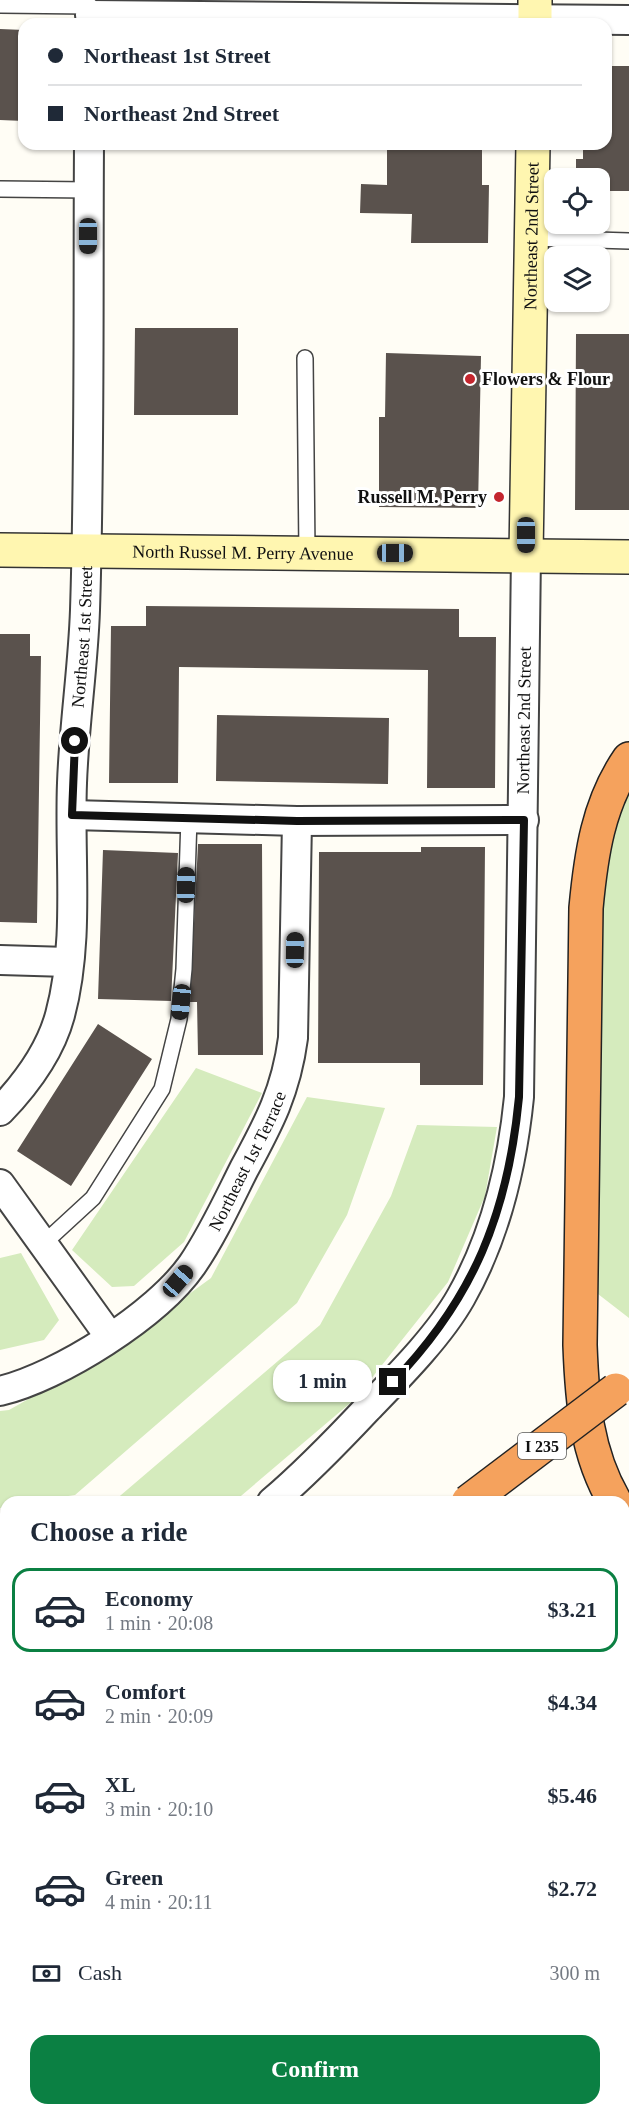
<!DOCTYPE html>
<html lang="en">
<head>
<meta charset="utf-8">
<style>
	body { margin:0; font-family:Georgia,serif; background:#f2f2f3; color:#1f2937; height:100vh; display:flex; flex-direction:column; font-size:22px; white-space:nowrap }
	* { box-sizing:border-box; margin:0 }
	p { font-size:20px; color:#747a83 }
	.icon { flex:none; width:33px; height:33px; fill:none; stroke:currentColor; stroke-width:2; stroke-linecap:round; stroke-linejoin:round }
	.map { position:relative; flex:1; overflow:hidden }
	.side { position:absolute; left:0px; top:1496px; width:630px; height:620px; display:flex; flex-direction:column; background:#fff; border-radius:18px 18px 0 0; box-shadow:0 2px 4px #0004 }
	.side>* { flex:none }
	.banner { position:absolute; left:18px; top:18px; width:594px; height:132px; border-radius:18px; box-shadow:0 2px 4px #0004; display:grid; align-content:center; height:132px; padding:0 30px; background:#fff }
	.tools { position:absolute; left:544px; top:168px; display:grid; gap:12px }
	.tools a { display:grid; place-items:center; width:66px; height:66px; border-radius:12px; background:#fff; box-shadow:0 2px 4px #0004; font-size:30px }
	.end { position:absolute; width:27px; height:27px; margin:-14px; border:8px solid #111; background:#fff; box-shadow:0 0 0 3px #fff }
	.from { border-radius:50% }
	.bubble { position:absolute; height:42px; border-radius:18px; background:#fff; box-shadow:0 2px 4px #0004; font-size:20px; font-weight:800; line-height:42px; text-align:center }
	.car { position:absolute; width:18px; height:36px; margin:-18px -9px; border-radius:8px; box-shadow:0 0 4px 2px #0007; background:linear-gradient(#222 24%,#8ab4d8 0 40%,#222 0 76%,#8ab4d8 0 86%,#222 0) }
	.banner b { display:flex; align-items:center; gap:21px; height:57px; font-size:22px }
	.banner b+b { border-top:2px solid #e0e1e3 }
	.banner i { width:15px; height:15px; background:#1f2937 }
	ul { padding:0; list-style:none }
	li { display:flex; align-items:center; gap:18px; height:84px; margin:0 12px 9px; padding:0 18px; border:3px solid transparent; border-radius:18px }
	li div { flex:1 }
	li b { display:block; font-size:22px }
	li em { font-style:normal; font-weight:800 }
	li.on { border-color:#0b8043 }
	li>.icon { width:54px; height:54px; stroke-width:1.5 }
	h2 { padding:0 30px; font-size:27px; line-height:72px }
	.pay { display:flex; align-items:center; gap:15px; height:66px; padding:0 30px; font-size:22px }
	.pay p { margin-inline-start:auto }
	.button { display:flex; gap:12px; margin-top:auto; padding:12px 30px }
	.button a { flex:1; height:69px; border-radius:18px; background:#0b8043; color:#fff; font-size:24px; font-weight:800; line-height:69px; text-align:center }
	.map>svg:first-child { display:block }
</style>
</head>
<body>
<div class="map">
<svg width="629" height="2114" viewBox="0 0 629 2114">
	<rect width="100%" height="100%" fill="#fffdf5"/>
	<path fill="#d5ebbd" d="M629 786V1318L598 1294 601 905 604 850Z
		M196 1068 262 1093 184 1242 134 1286 112 1287 72 1250Z
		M307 1097 385 1108 347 1215 297 1303 75 1495 35 1501 6 1502V1507L0 1508V1411L9 1410 103 1357 211 1278Z
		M417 1125 497 1127 485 1196 448 1282 355 1399 235 1501H114L320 1325 391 1196Z
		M21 1253 59 1320 44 1340 0 1350V1258Z
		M6 1533V1616L0 1617V1534Z"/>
	<path fill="#5a524d" d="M0 29 24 30V121L0 120Z
		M606 66H629V191H600V178H576V159H583V144H606Z
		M441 144H482V185H489L488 243H411L412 214 360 213 361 184 387 185V147H441Z
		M135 328H238V415H134Z
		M576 334H629V510H575Z
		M386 353 481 356 478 508 379 507V417H385Z
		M146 606 459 609V637H496L495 788H427L428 670 179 667 178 783H109L111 626H146Z
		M0 634H30V656H41L37 923 0 922Z
		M217 715 389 718 388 784 216 781Z
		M198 844H262L263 1055H198L197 1002H190Z
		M421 847H485L483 1085H420V1063H318L319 852H421Z
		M103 850 178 853 171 1001 98 999Z
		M98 1024 152 1059 71 1186 17 1151Z"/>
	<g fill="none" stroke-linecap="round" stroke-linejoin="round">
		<defs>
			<path id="lane" d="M0 5 90 6
				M0 189 89 190
				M531 238 629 241
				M305 358 307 553
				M43 1244 93 1198 162 1089 179 1019 184 969 189 818"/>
			<g id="street">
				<path d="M90 15 629 20"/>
				<path d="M72 815 297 821 524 820"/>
				<path d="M0 960 68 962"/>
				<path id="s1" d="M0 1111C26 1084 50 1052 60 1015 80 941 69 859 72 783 74 725 83 668 85 610 90 455 88 299 89 144"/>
				<path d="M0 1184 110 1337"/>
				<path id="s2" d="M0 1391C59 1377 157 1315 192 1265 212 1236 228 1201 244 1169 269 1123 286 1091 293 1038L297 821"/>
				<path id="s3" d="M272 1502C306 1473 336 1442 367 1409 398 1377 439 1336 461 1297 496 1235 512 1167 519 1097L526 554"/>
				<path d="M0 1639 6 1638"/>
				<path d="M624 1918H629"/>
				<path d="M533 2109V2114"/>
			</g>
			<g id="secondary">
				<path d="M535 24V0"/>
				<path id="s4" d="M0 550 629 557"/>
				<path id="s5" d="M526 554 533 144"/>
			</g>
			<path id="primary" d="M624 1659 629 1658
				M624 1711H629
				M0 1781 6 1780
				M0 1830 6 1829"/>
			<path id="highway" d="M615 1502C586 1453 582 1400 580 1345L586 908C591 855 598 804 629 759
				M624 1783 629 1782
				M0 1856 6 1851
				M0 1997 6 1993"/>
		</defs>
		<use href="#lane" stroke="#444" stroke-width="18"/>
		<use href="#street" stroke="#444" stroke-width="32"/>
		<use href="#secondary" stroke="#333" stroke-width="36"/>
		<use href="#primary" stroke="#222" stroke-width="36"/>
		<use href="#highway" stroke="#222" stroke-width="36"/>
		<use href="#lane" stroke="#fff" stroke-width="15"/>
		<use href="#street" stroke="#fff" stroke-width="28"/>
		<use href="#secondary" stroke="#fff6b0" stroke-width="33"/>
		<use href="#primary" stroke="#f9d66b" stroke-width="33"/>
		<use href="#highway" stroke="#f5a25d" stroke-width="33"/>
		<defs>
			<path id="highway-bridge" d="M468 1502 616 1390"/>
		</defs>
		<use href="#highway-bridge" stroke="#222" stroke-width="36" stroke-linecap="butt"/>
		<use href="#highway-bridge" stroke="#f5a25d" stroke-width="33"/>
	</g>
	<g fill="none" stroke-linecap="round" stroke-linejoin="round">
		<path stroke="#111" stroke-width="8" d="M75 741 72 815 297 821 524 820 519 1097C508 1213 474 1298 393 1382"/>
	</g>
	<g fill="#c4262e" stroke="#fff" stroke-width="2">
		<circle cx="470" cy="379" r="6"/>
		<circle cx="499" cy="497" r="6"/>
	</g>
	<g text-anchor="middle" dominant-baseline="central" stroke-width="6" stroke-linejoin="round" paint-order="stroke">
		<rect fill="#fff" stroke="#585858" stroke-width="1.5" x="518" y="1433" width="48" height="26" rx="4.5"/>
		<g font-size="16" font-weight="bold" fill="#111">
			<text x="542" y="1446">I 235</text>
		</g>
		<g font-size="18" fill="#111" stroke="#fff">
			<text stroke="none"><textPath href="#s5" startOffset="318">Northeast 2nd Street</textPath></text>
			<text stroke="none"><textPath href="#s4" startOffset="243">North Russel M. Perry Avenue</textPath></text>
			<text stroke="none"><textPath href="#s1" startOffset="494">Northeast 1st Street</textPath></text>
			<text stroke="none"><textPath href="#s3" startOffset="866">Northeast 2nd Street</textPath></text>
			<text stroke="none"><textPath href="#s2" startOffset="351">Northeast 1st Terrace</textPath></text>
		</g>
		<g font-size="18" font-weight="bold" fill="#111" stroke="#fff" text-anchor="start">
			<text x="482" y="379">Flowers &amp; Flour</text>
			<text x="487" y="497" text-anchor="end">Russell M. Perry</text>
		</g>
	</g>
</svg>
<div class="tools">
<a><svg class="icon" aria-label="locate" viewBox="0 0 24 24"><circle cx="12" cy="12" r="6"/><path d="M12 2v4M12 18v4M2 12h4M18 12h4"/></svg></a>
<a><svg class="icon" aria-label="layers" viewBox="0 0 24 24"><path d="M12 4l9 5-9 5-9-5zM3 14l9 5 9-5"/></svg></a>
</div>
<i class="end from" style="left:75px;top:741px"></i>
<i class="end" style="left:393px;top:1382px"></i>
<div class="bubble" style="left:273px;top:1360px;width:99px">1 min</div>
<i class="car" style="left:88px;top:236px;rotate:180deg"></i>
<i class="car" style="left:526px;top:535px;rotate:180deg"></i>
<i class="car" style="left:395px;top:553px;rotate:90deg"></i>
<i class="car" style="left:186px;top:885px;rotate:1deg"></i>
<i class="car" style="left:295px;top:950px;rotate:1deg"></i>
<i class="car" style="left:181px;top:1002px;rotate:186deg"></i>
<i class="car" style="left:178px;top:1281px;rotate:41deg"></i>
<div class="banner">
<b><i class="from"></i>Northeast 1st Street</b>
<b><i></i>Northeast 2nd Street</b>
</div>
<section class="side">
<h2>Choose a ride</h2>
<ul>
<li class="on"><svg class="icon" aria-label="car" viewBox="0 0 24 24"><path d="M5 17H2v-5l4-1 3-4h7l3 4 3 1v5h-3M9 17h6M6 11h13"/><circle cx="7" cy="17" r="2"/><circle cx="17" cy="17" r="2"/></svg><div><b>Economy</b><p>1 min · 20:08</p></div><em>$3.21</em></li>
<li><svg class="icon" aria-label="car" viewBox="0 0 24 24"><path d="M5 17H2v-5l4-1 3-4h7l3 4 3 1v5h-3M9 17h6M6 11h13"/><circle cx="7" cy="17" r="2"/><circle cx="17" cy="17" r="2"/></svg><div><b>Comfort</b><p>2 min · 20:09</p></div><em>$4.34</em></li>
<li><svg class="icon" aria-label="car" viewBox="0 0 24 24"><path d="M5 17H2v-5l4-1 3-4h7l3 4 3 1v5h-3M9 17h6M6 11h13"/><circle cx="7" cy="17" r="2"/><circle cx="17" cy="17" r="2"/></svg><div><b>XL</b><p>3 min · 20:10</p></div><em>$5.46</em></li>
<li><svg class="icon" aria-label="car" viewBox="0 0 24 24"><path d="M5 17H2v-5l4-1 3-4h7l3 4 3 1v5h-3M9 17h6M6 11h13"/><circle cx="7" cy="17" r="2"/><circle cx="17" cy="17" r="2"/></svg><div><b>Green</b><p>4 min · 20:11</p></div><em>$2.72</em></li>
</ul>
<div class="pay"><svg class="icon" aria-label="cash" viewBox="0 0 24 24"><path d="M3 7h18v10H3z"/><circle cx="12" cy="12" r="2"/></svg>Cash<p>300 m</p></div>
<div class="button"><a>Confirm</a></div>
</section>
</div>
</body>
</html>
